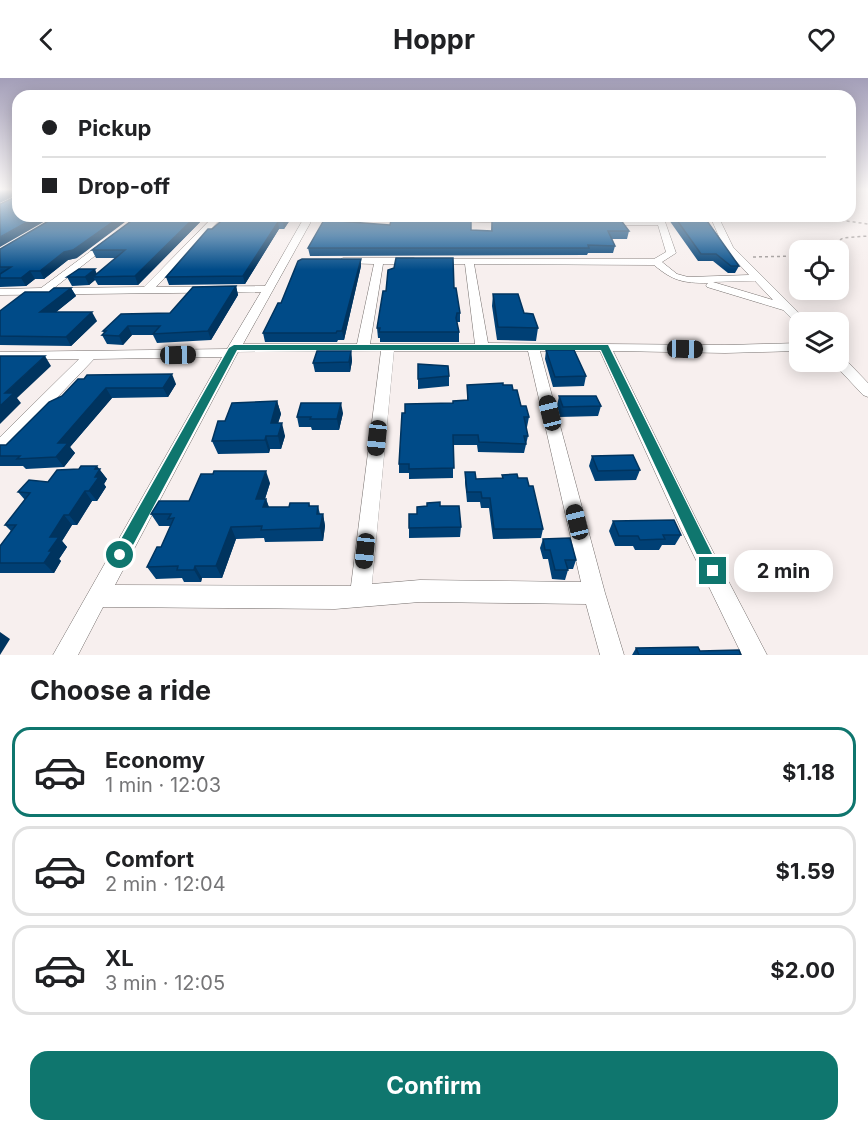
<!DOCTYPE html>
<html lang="en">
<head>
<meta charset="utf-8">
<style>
	body { margin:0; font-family:Inter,sans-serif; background:#f6f6f6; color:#202124; height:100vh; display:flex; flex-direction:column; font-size:22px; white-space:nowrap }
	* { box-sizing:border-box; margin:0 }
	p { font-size:20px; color:#757577 }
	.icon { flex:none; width:33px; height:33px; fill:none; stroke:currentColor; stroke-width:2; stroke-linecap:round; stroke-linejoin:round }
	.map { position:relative; height:577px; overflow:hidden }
	.side { display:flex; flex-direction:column; background:#fff; flex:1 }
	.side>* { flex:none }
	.hud { position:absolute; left:12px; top:12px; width:844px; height:132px; border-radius:18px; box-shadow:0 3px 15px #0003; display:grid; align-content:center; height:132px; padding:0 30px; background:#fff }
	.controls { position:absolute; left:789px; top:162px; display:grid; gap:12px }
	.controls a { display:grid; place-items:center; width:60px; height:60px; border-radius:12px; background:#fff; box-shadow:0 3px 15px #0003; font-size:30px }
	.end { position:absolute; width:27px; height:27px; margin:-14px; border:8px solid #0f766e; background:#fff; box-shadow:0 0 0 3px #fff }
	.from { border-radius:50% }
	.bubble { position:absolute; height:42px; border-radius:18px; background:#fff; box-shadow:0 3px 15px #0003; font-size:20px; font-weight:700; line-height:42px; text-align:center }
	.car { position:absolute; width:18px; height:36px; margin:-18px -9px; border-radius:8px; box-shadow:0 0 4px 2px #0007; background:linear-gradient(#222 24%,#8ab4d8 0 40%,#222 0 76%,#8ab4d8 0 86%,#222 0) }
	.hud b { display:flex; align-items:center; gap:21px; height:57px; font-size:22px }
	.hud b+b { border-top:2px solid #e0e0e0 }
	.hud i { width:15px; height:15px; background:#202124 }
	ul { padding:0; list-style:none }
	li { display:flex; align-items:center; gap:18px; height:90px; margin:0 12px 9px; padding:0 18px; border:3px solid #e0e0e0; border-radius:18px }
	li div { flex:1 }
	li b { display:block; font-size:22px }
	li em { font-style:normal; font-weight:700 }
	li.active { border-color:#0f766e }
	li>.icon { width:54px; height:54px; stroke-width:1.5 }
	h2 { padding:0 30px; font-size:27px; line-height:72px }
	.cta { display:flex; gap:12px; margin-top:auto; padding:12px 30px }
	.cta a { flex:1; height:69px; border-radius:18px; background:#0f766e; color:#fff; font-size:24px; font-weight:700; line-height:69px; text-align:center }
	header { display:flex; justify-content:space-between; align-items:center; height:78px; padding:0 30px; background:#fff; font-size:27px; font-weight:700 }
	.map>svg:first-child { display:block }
</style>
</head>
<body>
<header><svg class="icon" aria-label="back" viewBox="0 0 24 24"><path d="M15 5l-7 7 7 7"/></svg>Hoppr<svg class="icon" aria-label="heart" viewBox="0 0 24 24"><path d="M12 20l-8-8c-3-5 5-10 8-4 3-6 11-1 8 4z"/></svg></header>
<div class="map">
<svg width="868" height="577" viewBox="0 0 868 577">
	<rect width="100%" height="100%" fill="#f7efee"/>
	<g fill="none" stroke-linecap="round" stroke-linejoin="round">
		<defs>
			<path id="minor" d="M214 138H223L156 209 265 208 305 138H411L413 140 409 142 313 140 243 266H357L374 186 340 185 338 183 343 180H414L419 183 414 186H383L370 266H475L465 186H436L433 185V181H654L666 174 658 147H602V143H656L655 138H663L676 175 662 184 677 196 688 199 749 197 724 170 710 138H718L733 169 808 244 798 247 783 232 707 209 706 207 708 205C683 205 673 203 654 187L474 186 488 265 725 267 800 265V273L725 275 613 273 698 445 767 577H742L681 451 600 273H540L605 515 624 577H600L586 526 420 524 335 531 103 529 78 577H53L222 279 94 281 6 373 0 375V359L79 281 0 282V274L227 271 261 214 0 217V211L41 210 107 161 110 162V166L54 210 144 209ZM755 203 773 222 713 204ZM381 273 351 508 115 507 238 274ZM394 273H528L581 504 420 502 372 506Z
				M449 139 511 141 515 143 511 145 452 143 448 141Z
				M838 278 843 279 868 305V319L863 317 833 285 838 284Z"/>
		</defs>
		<use href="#minor" stroke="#746e6c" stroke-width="1"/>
		<path stroke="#9c9695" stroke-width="1.5" stroke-dasharray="3 3" stroke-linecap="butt" d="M811 138 868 146
			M817 172 812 167 835 165 843 160 868 158
			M753 179 800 178"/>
		<use href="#minor" fill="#fff" fill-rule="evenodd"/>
	</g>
	<path fill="#004075" d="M138 138H206L138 207H98L95 202 89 207 72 208 67 199 97 196 116 180H96L92 172Z
		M227 138H289L290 142 284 151H279L245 206 169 207 166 199 212 151Z
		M503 138H654L653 140Z
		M664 138H705L707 143 739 188 735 195H728L713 183H698L669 142H667Z
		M496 139 629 153 627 161H612L615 168 613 175H588L587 177 310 178 308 170 390 147 491 153 492 143H495Z
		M0 171 77 180 68 182 44 201H35L26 208 0 209Z
		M361 181V188L344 262H338L337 264H265L263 255 281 225Z
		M236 208 238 217 211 262 157 265 153 257H132L123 267 107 266 102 257 104 255 103 253 170 235Z
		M71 210 76 218 56 234 97 243 71 268 0 267V233L49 214Z
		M454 210 460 235V244H457L459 254V264H380V260H378L377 250Z
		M493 216 524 235 538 250 536 263 497 262 492 228Z
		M546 272 586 298 584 308 553 309 545 281Z
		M351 273 352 283 350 294H315L313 285Z
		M418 286 449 298V308L418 311Z
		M78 301 176 306 168 319 112 320 70 369 75 375 64 389 26 391 23 388H0V367H6L62 318Z
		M467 307H503L513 312 521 328 529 339 527 349H526L528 358 524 375 478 374 477 367H453V400L409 401V395H399V386L453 325 467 322Z
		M559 318 601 328 598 338 560 339 557 328Z
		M277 323 281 336 278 345 285 358 281 371H270L269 375 218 376 212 363 225 343Z
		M343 335 339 352H312L311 349H299L297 339Z
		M592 378 640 392 636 402 595 403 589 388Z
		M99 391 107 401 104 406 106 409 97 423H92L77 447H72L62 463 67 469 59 481 61 483 54 495H0V468L11 453 5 447 25 422 18 414 48 404Z
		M465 394 476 401 502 400V397L518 400 529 408 543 451 541 460 493 461 489 430H481L480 424H467L465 404Z
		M270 405 265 421H266L269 429H289L309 425 310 428H318L320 436H323L325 448 323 463 265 464 264 460 236 461 222 500H202L201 504H184L182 500 156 501 147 489 161 469 171 448H159L151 436 189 423Z
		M440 428 461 449 460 459 409 460V450L417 436Z
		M613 443 681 457 675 467H662L659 472H635L633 468H615L609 453Z
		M543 461 576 482 573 491H568V492L565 502 552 501 548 481H543L540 470Z
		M636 570 741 577H632Z"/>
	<path fill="#00345f" d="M14 111 17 117 0 125V116Z
		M38 138H54L0 169V159Z
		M121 138H133L77 180 68 182 44 201 40 193 64 174Z
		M196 138H206L138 207 135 198Z
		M284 138H289L290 142 284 151 283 144Z
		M278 144 279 151 245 206 243 198Z
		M361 181V188L344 262 342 253Z
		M95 191 98 199H93L95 202 89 207 85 199Z
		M30 193 35 201 26 208 21 200Z
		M236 208 238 217 211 262 208 253Z
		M71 210 76 218 45 243 40 234Z
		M92 234 97 243 71 268 66 259Z
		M128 248 132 257 123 267 119 258Z
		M351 273 352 283 350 294 349 284Z
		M45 278 51 288 17 320 21 325 0 346V328L5 315Z
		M172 296 176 306 168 319 163 310Z
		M106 310 112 320 70 369 75 375 64 389 56 379 58 365Z
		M277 323 281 336 274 358 271 345Z
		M341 325 343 335 339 352 337 341Z
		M282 345 285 358 281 371 278 358Z
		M266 358 270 371 269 375 265 362Z
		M97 388 107 401 104 406 106 409 97 423 89 413 95 399V391Z
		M266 393 270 405 261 433 256 421Z
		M85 413 92 423 77 447 69 437Z
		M266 421 270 433 263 429Z
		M323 436 325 448 323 463 320 450Z
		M64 437 72 447 62 463 67 469 59 481 61 483 54 495 44 485 49 473 50 459Z
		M231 449 236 461 222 500 216 488Z
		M195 488 202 500 201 504 194 492Z
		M0 554 10 561 0 577Z"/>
	<path fill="#004b88" stroke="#00345f" stroke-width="1.5" d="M0 111H13L0 116Z
		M14 111H18V138H38L0 159V126L15 119 17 113Z
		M57 138H121L73 172 64 174 40 193H30L21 200H0V196L11 189H0V171Z
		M138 138H196L135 198 93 199 125 172H92Z
		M227 138H286L283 144H278L243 198 166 199 208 151H212Z
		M392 138H471V152L492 153V143H496V139L620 141 629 153H608L615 168 588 167 589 170H308L324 142 390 147Z
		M674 138H705L707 143 739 188H731L716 176H701Z
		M396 180H453L454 210H456L460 235H457L456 240 459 254H379L380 250H377L383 213H386L388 192 394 190Z
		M302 181H361L342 253H337L336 255H263L278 225H281L298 183Z
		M79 191H95L85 199H67Z
		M236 208 208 253 153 256 160 248H128L119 258 102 257 106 253H103L121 236 170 235 193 209Z
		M54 210H71L40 234H92L66 259 0 258V233L25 214H49Z
		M493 216H518L524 235 533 236 538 250 498 249Z
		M546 272H574L586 298 555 299Z
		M317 273H351L349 284 313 285Z
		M0 278H45L5 315H14L0 328Z
		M418 286 448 288 449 298 418 301Z
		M172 296 163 310H106L58 365H68L56 379 17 381 20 378H0V367H6L49 324 62 318 78 301H84L87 297Z
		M503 305V307H512L513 312H517L521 328H526L529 339H524L528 358H524L526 366 479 364 478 357H453L454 390 409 391V386H399L402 335H405V326L453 325V323L468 322 467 307Z
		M559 318H596L601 328 563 329Z
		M277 323 271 345H282L278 358H266L265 362 212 363 218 343H225L232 325Z
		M301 325H341L337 341H310L311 339H297Z
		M633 377 640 392 598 393 592 378Z
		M81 388H97L95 391H100L95 399H99L89 413H85L69 437H64L50 459H59L49 473H52L44 485H0V468L16 447H5L30 415 18 414 29 402 48 404 57 392 79 391Z
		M214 393H266L256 421H266L263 429H289L290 425H309V428H318L317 436H323L320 450 261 452 262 448 231 449 216 488H195L194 492H177L178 488 147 489 157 469H161L174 440 168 441 171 436H151L159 423H189L201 396H213Z
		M465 394H475L476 401 503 400 502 397 517 396 518 400H527L529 408H533L543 451H494L490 420H482L481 414H467Z
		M440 424V428H459L461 449 409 450V436H417V429L427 428V425Z
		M674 442 681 457H663L665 461 640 462 638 458H619L613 443Z
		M570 460 576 482H565L568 492H555L550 472H545L543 461Z
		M698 569 700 573 739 572 741 577H639L636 570Z"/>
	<linearGradient id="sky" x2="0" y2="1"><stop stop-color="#a39eb8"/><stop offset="0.58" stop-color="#fbf8f7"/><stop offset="1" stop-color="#fbf8f7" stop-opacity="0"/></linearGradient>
	<rect width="868" height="192" fill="url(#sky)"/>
	<path fill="#0f766e" d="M234 267H608L718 488 720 493 718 498 713 501 707 498 601 272H237L125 482 120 484 115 482 113 477 115 472 229 270Z"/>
</svg>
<div class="controls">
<a><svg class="icon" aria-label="locate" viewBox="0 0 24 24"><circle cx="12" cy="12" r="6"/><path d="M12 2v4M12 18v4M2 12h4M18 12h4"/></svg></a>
<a><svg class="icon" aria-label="layers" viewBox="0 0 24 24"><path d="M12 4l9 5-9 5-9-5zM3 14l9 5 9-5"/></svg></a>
</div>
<i class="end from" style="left:120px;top:477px"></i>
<i class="end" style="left:713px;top:493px"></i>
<div class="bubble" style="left:734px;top:472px;width:99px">2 min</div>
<i class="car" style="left:685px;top:271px;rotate:91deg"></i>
<i class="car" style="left:178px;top:277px;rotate:89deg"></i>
<i class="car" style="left:550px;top:335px;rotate:346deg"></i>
<i class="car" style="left:377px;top:360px;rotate:186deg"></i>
<i class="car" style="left:577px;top:444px;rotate:346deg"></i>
<i class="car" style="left:365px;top:473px;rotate:186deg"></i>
<div class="hud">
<b><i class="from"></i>Pickup</b>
<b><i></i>Drop-off</b>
</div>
</div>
<section class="side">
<h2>Choose a ride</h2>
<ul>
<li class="active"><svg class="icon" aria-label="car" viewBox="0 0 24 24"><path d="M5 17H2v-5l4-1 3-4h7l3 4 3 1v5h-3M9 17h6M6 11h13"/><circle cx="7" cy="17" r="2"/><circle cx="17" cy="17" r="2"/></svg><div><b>Economy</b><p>1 min · 12:03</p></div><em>$1.18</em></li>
<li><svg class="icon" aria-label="car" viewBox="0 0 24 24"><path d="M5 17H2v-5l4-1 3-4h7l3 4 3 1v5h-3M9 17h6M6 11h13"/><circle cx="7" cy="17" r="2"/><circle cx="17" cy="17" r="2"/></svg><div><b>Comfort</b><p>2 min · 12:04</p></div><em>$1.59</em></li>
<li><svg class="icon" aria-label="car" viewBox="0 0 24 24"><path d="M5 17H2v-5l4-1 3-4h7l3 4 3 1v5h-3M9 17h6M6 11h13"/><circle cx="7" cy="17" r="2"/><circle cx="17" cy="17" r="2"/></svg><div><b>XL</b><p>3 min · 12:05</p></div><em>$2.00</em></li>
</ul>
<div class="cta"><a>Confirm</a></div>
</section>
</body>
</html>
